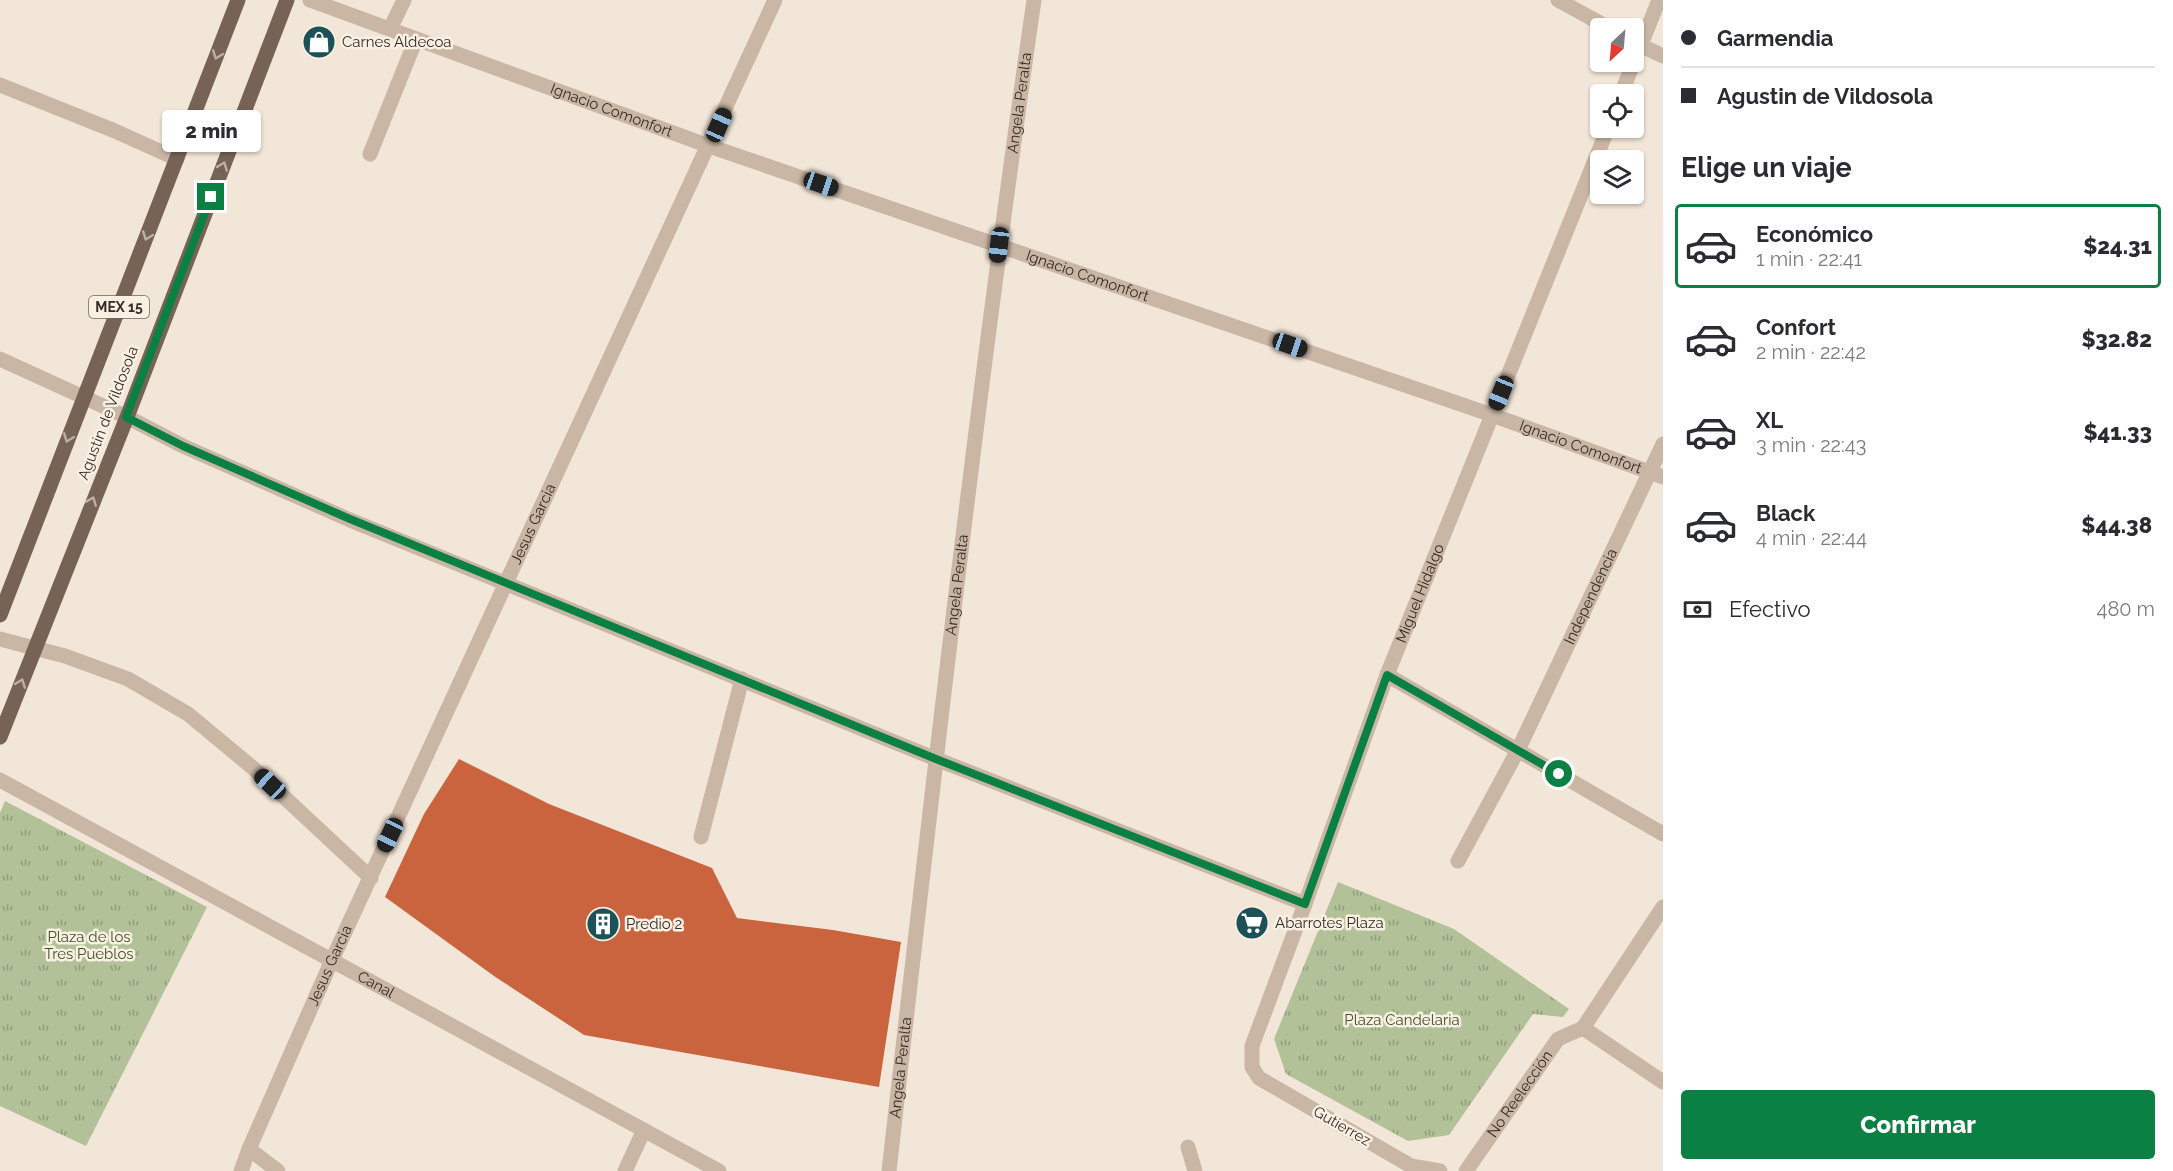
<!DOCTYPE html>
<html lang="es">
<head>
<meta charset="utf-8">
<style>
	body { margin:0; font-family:Raleway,sans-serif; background:#f7f7f7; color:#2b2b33; height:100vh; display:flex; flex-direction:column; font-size:22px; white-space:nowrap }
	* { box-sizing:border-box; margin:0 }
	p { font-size:20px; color:#7c7c81 }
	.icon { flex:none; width:33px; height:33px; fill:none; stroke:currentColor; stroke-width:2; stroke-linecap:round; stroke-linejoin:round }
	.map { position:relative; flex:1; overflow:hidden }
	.details { display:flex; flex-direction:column; background:#fff; width:510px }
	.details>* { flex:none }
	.top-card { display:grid; align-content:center; height:132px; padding:0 18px; background:#fff }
	.needle { width:39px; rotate:206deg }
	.controls { position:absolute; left:1590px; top:18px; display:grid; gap:12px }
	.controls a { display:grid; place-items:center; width:54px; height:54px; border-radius:6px; background:#fff; box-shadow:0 2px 4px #0004; font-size:30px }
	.end { position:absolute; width:27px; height:27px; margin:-14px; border:8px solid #0b8043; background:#fff; box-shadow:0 0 0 3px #fff }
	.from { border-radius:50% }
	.bubble { position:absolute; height:42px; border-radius:6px; background:#fff; box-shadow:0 2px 4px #0004; font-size:20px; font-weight:800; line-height:42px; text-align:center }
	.car { position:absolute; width:18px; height:36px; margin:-18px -9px; border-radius:8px; box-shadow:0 0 4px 2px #0007; background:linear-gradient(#222 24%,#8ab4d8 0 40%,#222 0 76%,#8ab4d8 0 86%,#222 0) }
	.top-card b { display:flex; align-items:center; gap:21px; height:57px; font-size:22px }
	.top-card b+b { border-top:2px solid #e1e1e2 }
	.top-card i { width:15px; height:15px; background:#2b2b33 }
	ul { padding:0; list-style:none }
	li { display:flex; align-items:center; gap:18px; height:84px; margin:0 12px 9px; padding:0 6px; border:3px solid transparent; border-radius:6px }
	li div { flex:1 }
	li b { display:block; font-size:22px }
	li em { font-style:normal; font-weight:800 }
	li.on { border-color:#0b8043 }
	li>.icon { width:54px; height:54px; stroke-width:1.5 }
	h2 { padding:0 18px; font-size:27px; line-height:72px }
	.pay { display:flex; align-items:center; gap:15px; height:66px; padding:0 18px; font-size:22px }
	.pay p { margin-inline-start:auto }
	.action { display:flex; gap:12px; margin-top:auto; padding:12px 18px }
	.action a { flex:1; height:69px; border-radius:6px; background:#0b8043; color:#fff; font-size:24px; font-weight:800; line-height:69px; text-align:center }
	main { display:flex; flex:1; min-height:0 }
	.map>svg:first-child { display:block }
</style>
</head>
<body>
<main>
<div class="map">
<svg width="1663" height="1171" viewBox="0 0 1663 1171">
	<defs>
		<pattern id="grass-tufts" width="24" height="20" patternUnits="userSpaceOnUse" patternTransform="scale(1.5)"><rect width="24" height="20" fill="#b2c198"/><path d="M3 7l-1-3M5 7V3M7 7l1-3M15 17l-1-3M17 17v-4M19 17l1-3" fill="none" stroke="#929d7c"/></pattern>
	</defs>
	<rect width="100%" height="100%" fill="#f2e6d8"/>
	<path fill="url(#grass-tufts)" d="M5 801 207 907 86 1146 0 1106V813Z
		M1338 882 1454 929 1569 1009 1563 1017 1533 1014 1449 1135 1408 1141 1286 1074 1274 1039Z"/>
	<path fill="#c9643f" d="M459 759 549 804 712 868 737 918 833 930 901 942 879 1087 584 1035 494 976 385 897 424 814Z"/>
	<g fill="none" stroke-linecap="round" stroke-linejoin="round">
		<g stroke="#cab6a4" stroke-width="15">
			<path id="s1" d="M310 0 709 146 1492 415 1663 477"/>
			<path d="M1558 0 1609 28"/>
			<path d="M390 29 404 0"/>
			<path d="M1634 42 1663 56"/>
			<path d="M0 85 115 131 177 159"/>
			<path d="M1621 94 1659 0"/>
			<path d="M370 154 416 39"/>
			<path d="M0 359 127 417 183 446 350 520 936 759 1305 904"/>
			<path d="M0 639 65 656 128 679 188 714 253 768 371 878"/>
			<path d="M1387 675 1663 834"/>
			<path id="s2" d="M0 780 719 1171"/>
			<path d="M701 837 742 679"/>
			<path id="s3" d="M1458 861 1518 750 1663 444"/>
			<path d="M1583 1028 1663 1082"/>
			<path d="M1188 1147 1195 1171"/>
			<path d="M249 1149 278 1171"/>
			<path id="s4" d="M241 1171 249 1149 332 960 775 0"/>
			<path d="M625 1171 644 1130"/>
			<path id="s5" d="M889 1171C933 780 978 389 1034 0"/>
			<path id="s6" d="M1440 1171 1411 1166 1259 1078 1252 1067V1046L1305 904 1387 675 1608 128"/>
			<path id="s7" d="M1466 1171 1558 1039 1583 1028 1663 907"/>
		</g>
		<path stroke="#776256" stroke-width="15" d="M0 615 238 0
			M0 737 127 417 287 0"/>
	</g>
	<defs><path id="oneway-chevron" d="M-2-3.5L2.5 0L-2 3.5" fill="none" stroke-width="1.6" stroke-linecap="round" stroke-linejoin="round" transform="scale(1.5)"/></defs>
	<g stroke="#beb0a4">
		<use href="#oneway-chevron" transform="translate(217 55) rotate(111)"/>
		<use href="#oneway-chevron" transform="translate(223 166) rotate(-69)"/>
		<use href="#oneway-chevron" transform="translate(147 236) rotate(111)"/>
		<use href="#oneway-chevron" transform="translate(68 438) rotate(111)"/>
		<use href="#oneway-chevron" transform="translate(92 501) rotate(-68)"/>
		<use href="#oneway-chevron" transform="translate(21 683) rotate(-69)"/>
	</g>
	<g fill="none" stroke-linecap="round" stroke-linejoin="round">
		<path stroke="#0b8043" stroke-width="8" d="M211 197 126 417 183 446 350 519 936 759 1305 904 1387 675 1559 774"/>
	</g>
	<defs>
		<symbol id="shop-disc" viewBox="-11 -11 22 22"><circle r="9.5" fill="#1b5157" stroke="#f9f0e4"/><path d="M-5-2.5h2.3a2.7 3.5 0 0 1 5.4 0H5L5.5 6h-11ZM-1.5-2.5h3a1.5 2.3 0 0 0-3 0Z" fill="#fff"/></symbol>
		<symbol id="supermarket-disc" viewBox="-11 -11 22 22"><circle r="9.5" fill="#1b5157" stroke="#f9f0e4"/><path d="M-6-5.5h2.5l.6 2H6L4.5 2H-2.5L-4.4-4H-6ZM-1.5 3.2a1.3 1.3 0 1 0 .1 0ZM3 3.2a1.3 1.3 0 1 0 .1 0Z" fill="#fff"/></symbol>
		<symbol id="building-disc" viewBox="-11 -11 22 22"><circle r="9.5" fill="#1b5157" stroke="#f9f0e4"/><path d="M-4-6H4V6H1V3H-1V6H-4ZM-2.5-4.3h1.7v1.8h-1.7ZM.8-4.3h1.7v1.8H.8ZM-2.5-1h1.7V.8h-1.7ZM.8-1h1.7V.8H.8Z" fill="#fff"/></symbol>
	</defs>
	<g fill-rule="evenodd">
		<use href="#shop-disc" x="300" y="23" width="38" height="38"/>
		<use href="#supermarket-disc" x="1233" y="904" width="38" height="38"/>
		<use href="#building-disc" x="584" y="905" width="38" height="38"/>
	</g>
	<g text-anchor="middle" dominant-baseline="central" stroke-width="5" stroke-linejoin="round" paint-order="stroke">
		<rect fill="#f9f0e4" stroke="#70665f" stroke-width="1.5" x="89" y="296" width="60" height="22" rx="4.5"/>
		<g font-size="14" font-weight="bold" fill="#352b26">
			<text x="119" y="307">MEX 15</text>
		</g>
		<g font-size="15" fill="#352b26" stroke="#f9f0e4" text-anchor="start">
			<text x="342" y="42">Carnes Aldecoa</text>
			<text x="1275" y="923">Abarrotes Plaza</text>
			<text x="626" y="924">Predio 2</text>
		</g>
		<g font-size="15" fill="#352b26" stroke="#f9f0e4">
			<text stroke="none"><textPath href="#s5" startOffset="1076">Angela Peralta</textPath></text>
			<text stroke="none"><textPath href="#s1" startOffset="321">Ignacio Comonfort</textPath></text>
			<text stroke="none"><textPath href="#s1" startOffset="825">Ignacio Comonfort</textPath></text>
			<text transform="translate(108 413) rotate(-69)">Agustin de Vildosola</text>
			<text stroke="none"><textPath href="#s1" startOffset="1347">Ignacio Comonfort</textPath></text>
			<text stroke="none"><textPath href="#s4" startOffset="710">Jesus Garcia</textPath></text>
			<text stroke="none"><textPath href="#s5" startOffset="590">Angela Peralta</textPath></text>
			<text stroke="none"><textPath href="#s6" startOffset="722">Miguel Hidalgo</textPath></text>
			<text stroke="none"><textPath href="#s3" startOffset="296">Independencia</textPath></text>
			<text stroke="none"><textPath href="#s4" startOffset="224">Jesus Garcia</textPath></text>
			<text stroke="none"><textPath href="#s2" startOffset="428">Canal</textPath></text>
			<text stroke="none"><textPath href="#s5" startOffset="104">Angela Peralta</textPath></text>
			<text stroke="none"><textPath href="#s7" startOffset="94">No Reelección</textPath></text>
			<text transform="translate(1342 1126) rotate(30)">Gutierrez</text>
		</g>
		<g font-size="15" fill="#425329" stroke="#f9f0e4">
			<text x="89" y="937">Plaza de los<tspan x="89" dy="17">Tres Pueblos</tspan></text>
			<text x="1402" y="1020">Plaza Candelaria</text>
		</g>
	</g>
</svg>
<div class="controls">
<a><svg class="needle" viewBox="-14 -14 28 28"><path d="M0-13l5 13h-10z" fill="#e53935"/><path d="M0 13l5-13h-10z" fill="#7c7c81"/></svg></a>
<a><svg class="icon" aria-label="locate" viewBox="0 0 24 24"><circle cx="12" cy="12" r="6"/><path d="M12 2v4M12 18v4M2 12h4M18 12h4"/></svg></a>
<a><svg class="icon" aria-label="layers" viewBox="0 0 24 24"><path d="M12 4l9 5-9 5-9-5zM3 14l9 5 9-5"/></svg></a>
</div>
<i class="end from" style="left:1559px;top:774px"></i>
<i class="end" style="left:211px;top:197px"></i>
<div class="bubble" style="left:162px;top:110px;width:99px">2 min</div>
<i class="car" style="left:719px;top:125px;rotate:24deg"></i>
<i class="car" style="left:821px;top:184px;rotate:109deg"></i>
<i class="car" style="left:999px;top:245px;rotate:187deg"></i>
<i class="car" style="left:1290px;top:345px;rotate:109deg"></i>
<i class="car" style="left:1501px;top:393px;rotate:202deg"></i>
<i class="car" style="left:270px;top:784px;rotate:313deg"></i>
<i class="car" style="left:390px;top:835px;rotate:205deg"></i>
</div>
<section class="details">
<div class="top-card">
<b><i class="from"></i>Garmendia</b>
<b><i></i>Agustin de Vildosola</b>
</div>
<h2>Elige un viaje</h2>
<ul>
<li class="on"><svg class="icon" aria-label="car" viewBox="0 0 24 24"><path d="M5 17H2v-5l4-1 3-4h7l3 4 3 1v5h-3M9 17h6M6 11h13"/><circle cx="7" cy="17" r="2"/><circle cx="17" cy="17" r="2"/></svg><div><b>Económico</b><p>1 min · 22:41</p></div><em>$24.31</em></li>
<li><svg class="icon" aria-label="car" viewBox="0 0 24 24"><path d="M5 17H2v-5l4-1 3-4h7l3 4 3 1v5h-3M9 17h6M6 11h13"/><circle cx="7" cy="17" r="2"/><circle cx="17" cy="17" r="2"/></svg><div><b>Confort</b><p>2 min · 22:42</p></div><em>$32.82</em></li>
<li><svg class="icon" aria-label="car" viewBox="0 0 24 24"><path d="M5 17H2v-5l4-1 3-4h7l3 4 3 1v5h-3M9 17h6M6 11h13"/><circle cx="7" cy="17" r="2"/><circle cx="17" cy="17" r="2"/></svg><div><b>XL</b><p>3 min · 22:43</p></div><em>$41.33</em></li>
<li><svg class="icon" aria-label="car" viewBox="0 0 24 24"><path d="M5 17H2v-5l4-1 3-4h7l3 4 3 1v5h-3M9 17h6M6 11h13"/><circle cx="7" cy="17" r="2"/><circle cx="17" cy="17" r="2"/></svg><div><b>Black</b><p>4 min · 22:44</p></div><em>$44.38</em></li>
</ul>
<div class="pay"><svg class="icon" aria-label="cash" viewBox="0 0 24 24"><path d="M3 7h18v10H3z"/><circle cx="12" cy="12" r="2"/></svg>Efectivo<p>480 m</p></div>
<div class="action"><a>Confirmar</a></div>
</section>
</main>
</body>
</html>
